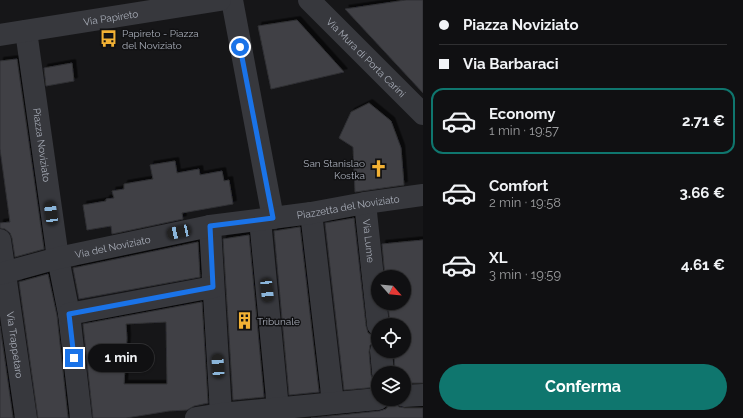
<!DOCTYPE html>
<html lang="it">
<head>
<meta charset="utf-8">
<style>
	body { margin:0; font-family:Raleway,sans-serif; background:#1e1e20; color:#f1f3f6; height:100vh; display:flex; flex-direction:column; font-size:15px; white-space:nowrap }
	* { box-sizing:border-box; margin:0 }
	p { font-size:13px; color:#9c9d9f }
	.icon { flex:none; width:22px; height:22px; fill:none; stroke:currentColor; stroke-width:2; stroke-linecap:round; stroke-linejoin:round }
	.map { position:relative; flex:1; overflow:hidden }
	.panel { display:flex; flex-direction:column; background:#101012; width:320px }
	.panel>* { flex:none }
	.guide { display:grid; align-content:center; height:88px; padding:0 16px; background:#101012 }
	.needle { width:26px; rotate:117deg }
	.controls { position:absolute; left:371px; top:270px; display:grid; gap:8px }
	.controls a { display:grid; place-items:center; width:40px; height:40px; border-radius:50%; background:#101012; box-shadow:0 1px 3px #0004,0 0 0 1px #303032; font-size:20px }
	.end { position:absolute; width:18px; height:18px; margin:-9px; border:5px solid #1a73e8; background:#fff; box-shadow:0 0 0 2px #fff }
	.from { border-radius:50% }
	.bubble { position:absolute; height:28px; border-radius:14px; background:#101012; box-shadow:0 1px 3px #0004,0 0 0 1px #303032; font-size:13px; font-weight:700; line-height:28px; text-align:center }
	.car { position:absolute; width:12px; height:24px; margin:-12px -6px; border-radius:5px; box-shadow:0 0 3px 1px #0007; background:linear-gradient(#222 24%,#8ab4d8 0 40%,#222 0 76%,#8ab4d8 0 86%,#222 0) }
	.guide b { display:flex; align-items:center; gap:14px; height:38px; font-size:15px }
	.guide b+b { border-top:1px solid #303032 }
	.guide i { width:10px; height:10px; background:#f1f3f6 }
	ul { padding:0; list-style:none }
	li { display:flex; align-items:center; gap:12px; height:66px; margin:0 8px 6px; padding:0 8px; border:2px solid transparent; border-radius:12px }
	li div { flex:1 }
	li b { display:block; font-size:15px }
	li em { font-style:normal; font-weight:700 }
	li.on { border-color:#0f766e }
	li>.icon { width:36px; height:36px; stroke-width:1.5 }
	.primary-button { display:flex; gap:8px; margin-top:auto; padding:8px 16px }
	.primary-button a { flex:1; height:46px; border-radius:24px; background:#0f766e; color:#fff; font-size:16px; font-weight:700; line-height:46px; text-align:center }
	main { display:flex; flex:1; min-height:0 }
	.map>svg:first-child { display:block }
</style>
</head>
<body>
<main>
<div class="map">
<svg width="423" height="418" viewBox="0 0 423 418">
	<defs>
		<filter id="shadow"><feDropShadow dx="3.5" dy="-3.5" stdDeviation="0" flood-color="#0009"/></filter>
	</defs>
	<rect width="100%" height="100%" fill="#161618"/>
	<path fill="#404145" stroke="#303034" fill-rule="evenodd" filter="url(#shadow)" d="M406 0H423V93L345 9Z
		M297 20 344 72 271 89 258 26Z
		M17 59 44 249 15 257 12 238 10 233 5 229 0 228V223L10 222 0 149V61Z
		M72 63 74 81 46 86 44 68Z
		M369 103 391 121 401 148 404 185 355 192 353 147 339 138 351 112Z
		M175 161 177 173 199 169 200 175 222 171 224 181 229 180 233 204 182 213 183 219 112 234 111 226 87 230 83 205 106 201V199L114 198 112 191 124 189V184L153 179 150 165Z
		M354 218 366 326 368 333 373 336 378 337V339L374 341 370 345 369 352 371 375 373 380 378 384V387L344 390 325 223Z
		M300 227 319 392 289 395 274 231Z
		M249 235 264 397 233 400 223 239Z
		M423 240V383H404V373H395L394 351H404V325H390L388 303H404V277H385L382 244Z
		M198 242 200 277 79 299 73 268Z
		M48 274 57 316 68 418H38L19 282Z
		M202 302 208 403 194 406 187 410 169 411 126 418H93L83 324ZM166 322 167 384H124L127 338 126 324Z
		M0 326 13 418H0Z
		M390 399H392L394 403 399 407 405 408H423V418H311L380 411 386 409 389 405Z"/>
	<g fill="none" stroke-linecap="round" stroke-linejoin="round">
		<g stroke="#37383d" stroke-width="22">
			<path d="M232 0 273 218"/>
			<path id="s1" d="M309 0 423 114"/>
			<path id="s2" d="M26 31 58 258 69 314 81 418"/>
			<path id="s3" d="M0 35 220 0"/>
			<path id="s4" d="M365 203 378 325"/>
			<path d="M311 213 333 403"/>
			<path d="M260 220 278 409"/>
			<path d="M210 226 221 414"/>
			<path id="s5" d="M0 240 26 418"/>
			<path id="s6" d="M0 274 58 258 210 226 311 213 365 203 423 195"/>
			<path d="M69 314 213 287"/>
			<path d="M381 351 383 373"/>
			<path d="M404 396 423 395"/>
			<path d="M196 418 221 414 378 399"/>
		</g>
	</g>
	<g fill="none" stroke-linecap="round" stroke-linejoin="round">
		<path stroke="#1a73e8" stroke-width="5" d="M74 358 69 314 213 287 210 226 273 218 240 47"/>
	</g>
	<defs>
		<symbol id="bus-bare" viewBox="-9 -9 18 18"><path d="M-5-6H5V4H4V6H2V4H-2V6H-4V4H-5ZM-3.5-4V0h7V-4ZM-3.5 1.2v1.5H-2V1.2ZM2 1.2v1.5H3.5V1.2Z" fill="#f2b134" stroke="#111113" stroke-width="2.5" paint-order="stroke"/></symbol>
		<symbol id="church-bare" viewBox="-9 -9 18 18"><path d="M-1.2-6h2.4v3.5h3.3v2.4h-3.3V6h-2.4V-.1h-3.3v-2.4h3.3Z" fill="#f2b134" stroke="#111113" stroke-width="2.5" paint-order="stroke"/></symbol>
		<symbol id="building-bare" viewBox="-9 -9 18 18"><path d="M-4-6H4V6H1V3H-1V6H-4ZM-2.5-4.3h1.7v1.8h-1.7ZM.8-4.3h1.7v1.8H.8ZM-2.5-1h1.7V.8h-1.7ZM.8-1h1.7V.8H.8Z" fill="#f2b134" stroke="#111113" stroke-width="2.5" paint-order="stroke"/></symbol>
	</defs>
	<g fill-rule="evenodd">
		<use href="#bus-bare" x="96" y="26" width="25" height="25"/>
		<use href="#church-bare" x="366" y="156" width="25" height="25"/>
		<use href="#building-bare" x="232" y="308" width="25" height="25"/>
	</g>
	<g text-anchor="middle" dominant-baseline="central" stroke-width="3" stroke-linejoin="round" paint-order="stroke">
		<g font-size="10" fill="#a8adb8" stroke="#111113">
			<text stroke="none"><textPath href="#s3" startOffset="112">Via Papireto</textPath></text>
			<text stroke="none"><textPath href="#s1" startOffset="81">Via Mura di Porta Carini</textPath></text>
			<text stroke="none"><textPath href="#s2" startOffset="115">Piazza Noviziato</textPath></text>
			<text stroke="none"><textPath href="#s6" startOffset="355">Piazzetta del Noviziato</textPath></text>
			<text stroke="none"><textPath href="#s4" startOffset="38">Via Lume</textPath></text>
			<text stroke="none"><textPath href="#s6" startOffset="116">Via del Noviziato</textPath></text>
			<text stroke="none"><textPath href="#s5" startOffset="106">Via Trappetaro</textPath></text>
		</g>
		<g font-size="10" fill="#a8adb8" stroke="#111113" text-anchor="start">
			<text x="122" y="33">Papireto - Piazza<tspan x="122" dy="12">del Noviziato</tspan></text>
			<text x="365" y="163" text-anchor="end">San Stanislao<tspan x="365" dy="12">Kostka</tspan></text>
			<text x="257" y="321">Tribunale</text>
		</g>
	</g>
</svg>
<div class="controls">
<a><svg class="needle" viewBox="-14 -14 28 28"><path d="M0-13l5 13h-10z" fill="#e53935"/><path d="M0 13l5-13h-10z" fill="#9c9d9f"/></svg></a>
<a><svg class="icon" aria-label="locate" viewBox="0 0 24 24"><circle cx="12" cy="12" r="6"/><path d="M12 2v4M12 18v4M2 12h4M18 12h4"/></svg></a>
<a><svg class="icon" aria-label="layers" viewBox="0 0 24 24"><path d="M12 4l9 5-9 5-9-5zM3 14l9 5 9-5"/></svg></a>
</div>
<i class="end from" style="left:240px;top:47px"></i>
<i class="end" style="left:74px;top:358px"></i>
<div class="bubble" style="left:88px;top:344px;width:66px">1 min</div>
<i class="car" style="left:51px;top:213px;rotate:352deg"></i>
<i class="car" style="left:179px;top:232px;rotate:258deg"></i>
<i class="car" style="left:267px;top:290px;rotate:174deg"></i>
<i class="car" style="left:218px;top:366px;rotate:356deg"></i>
</div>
<section class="panel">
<div class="guide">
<b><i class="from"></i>Piazza Noviziato</b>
<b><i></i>Via Barbaraci</b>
</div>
<ul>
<li class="on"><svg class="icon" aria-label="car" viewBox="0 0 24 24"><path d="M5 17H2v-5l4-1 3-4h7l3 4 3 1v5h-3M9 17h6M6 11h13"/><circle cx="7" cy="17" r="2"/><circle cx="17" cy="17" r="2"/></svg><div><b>Economy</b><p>1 min · 19:57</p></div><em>2.71 €</em></li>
<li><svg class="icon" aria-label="car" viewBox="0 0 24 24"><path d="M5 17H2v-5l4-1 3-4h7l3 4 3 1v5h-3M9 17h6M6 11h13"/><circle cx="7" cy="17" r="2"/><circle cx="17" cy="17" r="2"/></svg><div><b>Comfort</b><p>2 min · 19:58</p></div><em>3.66 €</em></li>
<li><svg class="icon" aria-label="car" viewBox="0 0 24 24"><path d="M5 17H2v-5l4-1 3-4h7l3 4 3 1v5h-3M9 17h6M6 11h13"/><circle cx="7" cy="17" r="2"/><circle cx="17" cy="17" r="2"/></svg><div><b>XL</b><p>3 min · 19:59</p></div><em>4.61 €</em></li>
</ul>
<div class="primary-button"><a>Conferma</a></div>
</section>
</main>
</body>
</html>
